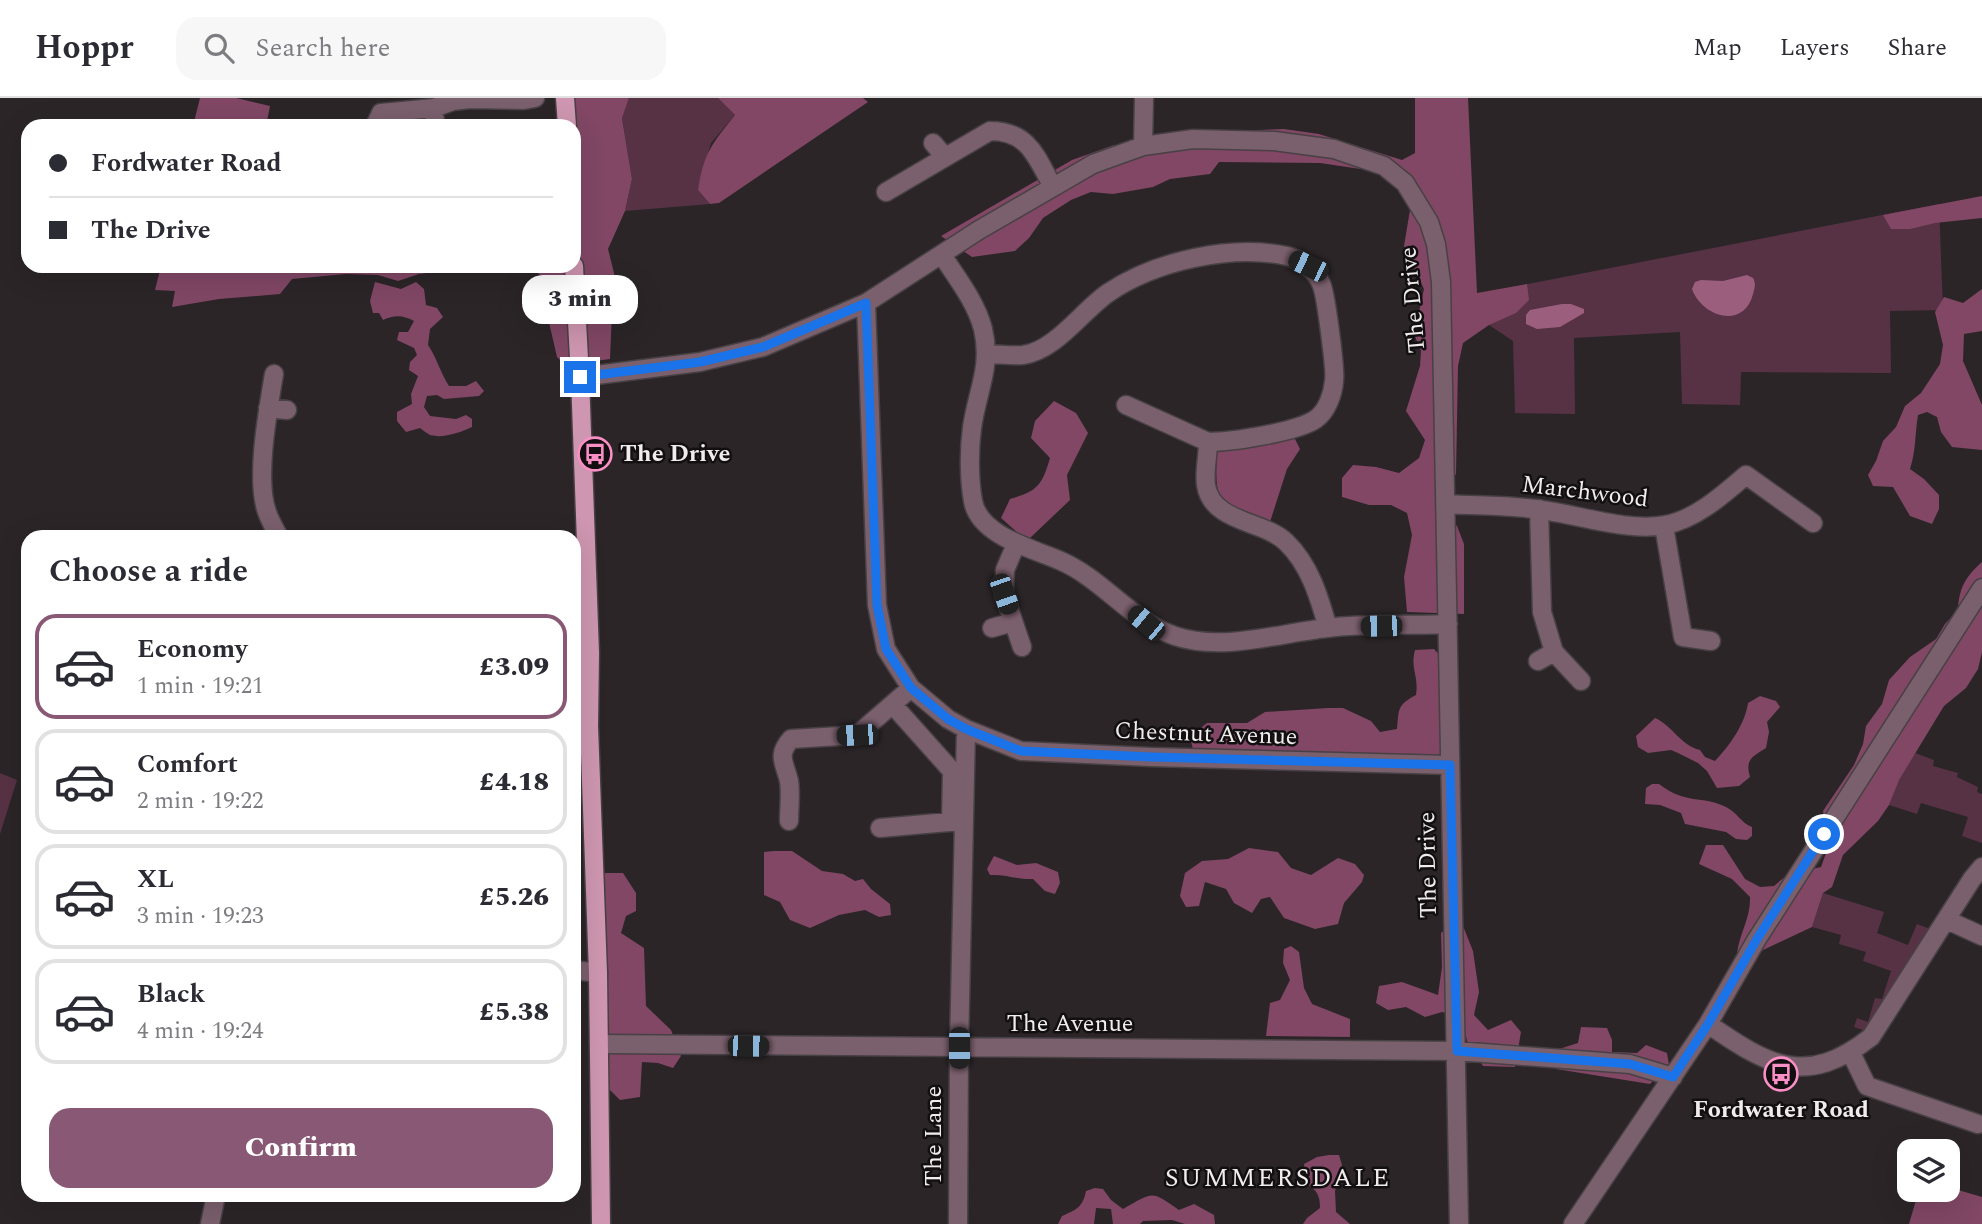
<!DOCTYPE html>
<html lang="en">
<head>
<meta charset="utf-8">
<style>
	body { margin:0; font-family:Spectral,serif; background:#f7f7f7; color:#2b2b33; height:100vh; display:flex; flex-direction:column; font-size:26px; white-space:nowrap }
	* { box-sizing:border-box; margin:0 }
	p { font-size:23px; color:#7c7c81 }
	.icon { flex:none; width:38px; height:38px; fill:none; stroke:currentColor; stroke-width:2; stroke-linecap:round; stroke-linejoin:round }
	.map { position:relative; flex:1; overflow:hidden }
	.sheet { position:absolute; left:21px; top:432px; width:560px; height:672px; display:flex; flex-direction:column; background:#fff; border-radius:21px; box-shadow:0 7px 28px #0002 }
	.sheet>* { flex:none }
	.banner { position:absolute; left:21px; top:21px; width:560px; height:154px; border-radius:21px; box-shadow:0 7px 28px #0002; display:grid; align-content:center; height:154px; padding:0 28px; background:#fff }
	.tools { position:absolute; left:1897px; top:1041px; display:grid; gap:14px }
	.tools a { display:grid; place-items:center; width:63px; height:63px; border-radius:14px; background:#fff; box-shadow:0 7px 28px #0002; font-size:35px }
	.end { position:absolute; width:32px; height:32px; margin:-16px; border:9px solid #1a73e8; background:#fff; box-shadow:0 0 0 4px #fff }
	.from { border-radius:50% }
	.bubble { position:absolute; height:49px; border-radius:21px; background:#fff; box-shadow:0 7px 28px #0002; font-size:23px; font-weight:800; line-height:49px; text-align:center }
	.car { position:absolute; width:21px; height:42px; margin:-21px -10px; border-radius:9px; box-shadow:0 0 5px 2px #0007; background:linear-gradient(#222 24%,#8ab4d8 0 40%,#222 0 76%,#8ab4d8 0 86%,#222 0) }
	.banner b { display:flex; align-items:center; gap:24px; height:66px; font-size:26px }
	.banner b+b { border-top:2px solid #e1e1e2 }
	.banner i { width:18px; height:18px; background:#2b2b33 }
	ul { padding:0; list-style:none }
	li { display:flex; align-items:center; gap:21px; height:105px; margin:0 14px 10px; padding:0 14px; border:4px solid #e1e1e2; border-radius:21px }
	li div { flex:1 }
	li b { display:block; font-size:26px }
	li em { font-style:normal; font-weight:800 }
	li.active { border-color:#885875 }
	li>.icon { width:63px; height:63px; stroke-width:1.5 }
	h2 { padding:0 28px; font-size:32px; line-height:84px }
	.cta { display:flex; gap:14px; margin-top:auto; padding:14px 28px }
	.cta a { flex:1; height:80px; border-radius:21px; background:#885875; color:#fff; font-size:28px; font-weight:800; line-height:80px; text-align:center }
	header { display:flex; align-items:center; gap:42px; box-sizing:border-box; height:98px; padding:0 35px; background:#fff; border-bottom:2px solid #e1e1e2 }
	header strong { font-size:33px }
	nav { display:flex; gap:38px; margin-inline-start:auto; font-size:24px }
	.search { width:490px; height:63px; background:#f7f7f7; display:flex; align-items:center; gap:18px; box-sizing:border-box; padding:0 24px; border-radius:21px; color:#7c7c81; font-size:26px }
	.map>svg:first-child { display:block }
</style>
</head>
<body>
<header>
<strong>Hoppr</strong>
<div class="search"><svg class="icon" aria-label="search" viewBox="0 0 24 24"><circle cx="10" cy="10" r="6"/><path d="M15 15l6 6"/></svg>Search here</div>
<nav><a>Map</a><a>Layers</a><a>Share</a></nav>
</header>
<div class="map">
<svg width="1982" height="1126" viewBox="0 0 1982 1126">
	<rect width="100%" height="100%" fill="#2b2528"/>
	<path fill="#573244" d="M629 0H718L735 17 711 45 698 92 710 106 625 113 632 81 622 19Z
		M1939 106 1943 212 1890 213 1891 275 1741 274 1740 307 1682 306 1680 234 1574 240 1575 316 1515 315 1513 243 1489 227 1477 196Z
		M1915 655 1934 662 1933 668 1958 675 1957 679 1978 689 1977 694 1982 696V745L1962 738 1968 719 1921 705 1917 716 1889 707 1898 682Z
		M0 675 17 682 0 736Z
		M1823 795 1884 814 1877 835 1908 847 1917 826 1930 831 1866 933 1854 929 1857 920 1868 924 1875 900 1882 901 1891 873 1863 863 1866 854 1839 846 1841 837 1812 829Z"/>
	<path fill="#814765" d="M200 0H236L270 8 266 28H193Z
		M574 0H629L622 20 632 81 625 113 608 151 618 191 612 213 610 261 565 267 557 259 542 194 544 180 529 168H574V118L580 117Z
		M718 0H863L868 4 719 105 710 106 698 92C704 54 712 46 735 17Z
		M1415 0H1468L1477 195 1527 186 1529 202 1516 215 1489 227 1463 245 1458 268 1456 376 1439 398 1440 416 1457 428 1464 446V516L1407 514 1404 479 1412 437 1407 415 1391 407H1369L1342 399V380L1353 367 1376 369 1399 375 1419 360 1425 342 1406 313 1420 268 1421 253 1414 236 1424 191 1404 148 1411 106 1396 87 1381 74 1320 65 1219 64 1210 76 1170 81 1153 89 1113 96 1091 94 1071 102 1043 120 1029 140 1015 153 972 159 941 138 1072 62 1114 47 1148 56 1192 35 1284 31 1319 36 1402 62 1415 55Z
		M1982 98V120L1935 125 1910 131H1891L1883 117Z
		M161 168H464L457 171 419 176 398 183 378 177 346 176 292 181 280 196 219 201 172 209 175 193 155 192Z
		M375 184 401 191 416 184 424 191 426 207 437 210 443 219 430 231 428 247C437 260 440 274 449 288H466L476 283 484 293 479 298 444 301 437 297 427 298 424 309 430 318 456 321 466 317 472 321V329C462 334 442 341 430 337 426 335 423 332 420 330L406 334 397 323V314L412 306 411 296 418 278 409 272 410 264 417 257 414 250 397 242 399 234H408L414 223C402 217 395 217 383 222L379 215H373L370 203Z
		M1982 191V233L1964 236 1963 263 1982 307V352L1952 349 1941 334 1937 319 1927 314 1918 317C1915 335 1916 353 1910 371L1924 381 1939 397V411L1932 426 1910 418 1893 389 1873 388 1868 377 1876 363 1883 343 1896 329 1905 308 1921 295 1940 266 1943 247 1935 214 1944 199 1963 205Z
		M1054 303 1076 315 1088 335 1067 377 1070 402 1030 440 1018 435 1001 420 1010 401C1038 393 1042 387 1050 360L1031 340 1035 323Z
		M1293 337 1300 351 1287 371 1270 424C1219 407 1214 409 1217 353Z
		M1982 464V554L1978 571 1966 590 1944 608 1899 682 1889 707 1878 723 1843 757 1832 789 1823 795 1812 829 1761 853 1737 855C1740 834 1751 819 1750 799L1732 781 1699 766 1706 747H1723L1745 781 1760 789 1774 788 1787 777 1821 769 1829 747 1823 713 1854 667 1863 646 1866 628 1882 606 1889 582 1910 559 1936 541 1945 526 1958 512C1959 490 1966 478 1982 464Z
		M1434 551 1443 561 1442 657 1193 652 1190 638 1207 625H1247L1265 614 1328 610H1343L1371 623 1380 634 1397 631C1399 611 1397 607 1416 597 1419 577 1410 571 1415 552Z
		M1760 598 1776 603 1780 609 1767 624 1769 634 1766 650C1752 659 1745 661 1750 679L1739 688 1717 690 1707 673 1698 665 1678 655 1671 652 1648 655 1638 649 1636 638 1655 620C1673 628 1680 647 1700 652L1705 659 1715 663C1730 647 1745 626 1748 605Z
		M1652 686H1659C1686 707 1702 697 1726 709 1737 714 1741 725 1752 729V738L1747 742 1736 741 1726 734 1685 726 1681 715 1660 707 1645 706 1646 690Z
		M1249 750 1278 754 1291 770 1311 777 1338 760 1355 766 1364 777 1362 784 1344 805 1338 826 1315 831 1284 820 1270 799 1261 801 1252 815 1234 805 1226 791 1205 784 1199 808 1186 809 1180 798 1185 775 1202 763 1228 761Z
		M774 753H792L822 773 843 776 855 783 863 781 871 791 890 806 891 817 879 819 865 812 839 817 810 830 790 822 780 804 764 797V754Z
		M994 758 1017 767 1036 765 1058 774 1060 785 1055 796 1045 793 1033 781C1018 782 1006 776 990 777L987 771Z
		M602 775H623L636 795V813L626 818 621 835 644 850 646 908 671 932 681 958 673 970 658 965 642 964 640 999 620 1002 607 989Z
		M1449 828H1463L1473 853 1479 894 1474 917 1488 932 1511 922 1521 934 1515 969 1483 968 1467 943 1462 919 1442 914 1425 919 1406 909 1388 912 1376 905 1379 888 1402 884 1438 897 1442 869 1441 835Z
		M1291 848 1299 854 1304 890 1312 906 1350 921V939L1266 938 1270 905 1280 902 1290 882 1283 865 1284 851Z
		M1581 929 1607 930 1612 942V954L1637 955 1646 947 1667 955 1669 967 1650 986 1556 971V952L1578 945Z
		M1329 1057H1339L1342 1067 1335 1093 1336 1114 1350 1126H1303L1307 1120 1320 1110C1320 1097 1317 1092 1305 1085L1304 1066 1317 1059Z
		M1948 1089 1982 1099V1126H1909L1919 1092H1948Z
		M1095 1090 1103 1091 1111 1102 1123 1111C1154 1094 1150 1092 1179 1112L1194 1106 1214 1117 1215 1126H1185L1172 1122 1143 1123 1140 1126H1113L1111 1111 1096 1110 1094 1126H1058L1062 1118C1076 1112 1083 1109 1086 1093Z"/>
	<path fill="#9b5f7d" d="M1747 177 1753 180C1756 186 1755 189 1753 196 1744 232 1702 219 1692 191L1695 184 1701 182 1723 183Z
		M1562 206H1571L1584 211V215L1560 229 1537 231 1526 226V217L1530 212Z"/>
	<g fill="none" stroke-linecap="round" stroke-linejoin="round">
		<defs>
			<path id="minor" d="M434 10 435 28
				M375 28 381 15 434 10 453 3 470 1 524 2 535 0
				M933 45 945 59
				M1143 48 1144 0
				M886 94 990 33C1029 33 1036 59 1053 89
				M942 157C957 180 976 204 983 231 992 270 977 293 972 330 969 352 969 381 973 403 979 438 1034 451 1061 463 1104 482 1131 523 1175 538 1222 554 1280 535 1327 530 1367 525 1409 528 1448 526
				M866 205 877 507 886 551 911 590 948 621 966 631 1021 653 1151 659 1450 667
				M986 256C998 256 1011 258 1023 257 1055 253 1082 213 1108 195 1155 163 1231 146 1287 158 1302 162 1317 173 1322 188 1326 199 1336 273 1334 283 1333 296 1327 313 1316 321 1297 334 1232 344 1208 344 1208 358 1204 374 1206 387 1212 425 1263 422 1286 444 1310 467 1319 499 1328 530
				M274 276C268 312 255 381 267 414 270 423 275 431 279 439
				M580 279 700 264 763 249 866 205 979 132 1093 66 1143 48 1193 41 1274 43 1334 51 1384 68 1405 85 1429 124 1436 146 1441 184 1459 1126
				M1126 307 1208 344
				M268 310 287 312
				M1446 406C1478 408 1511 407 1542 412 1579 417 1629 434 1665 427 1695 422 1724 396 1746 377L1813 425
				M1539 411 1542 514 1554 554 1581 583
				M1664 428 1683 539 1711 543
				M1016 446 1005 472 1004 496 1022 549
				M992 530 1013 524
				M1538 563 1554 554
				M893 607 952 673 951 724
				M789 723C789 710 791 695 789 683 785 665 776 658 791 641L857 637 911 590
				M880 730 960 723
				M1947 822 1982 838
				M574 872 598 875
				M1708 926C1769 968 1806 990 1871 939L1972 781 1982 769
				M599 946 1457 953 1630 966 1673 979
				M1851 955 1867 988 1978 1026
				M210 1126 216 1097
				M958 1126 959 950 966 631
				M1573 1126 1708 926 1757 841 1982 490"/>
			<path id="major" d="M565 0 567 28
				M574 168 580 279 590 555 589 628 598 875 601 1126"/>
		</defs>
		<use href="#minor" stroke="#474144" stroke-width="21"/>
		<use href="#major" stroke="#474144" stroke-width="21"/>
		<use href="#minor" stroke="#7a5f6c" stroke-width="18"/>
		<use href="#major" stroke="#ce96b0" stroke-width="18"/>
	</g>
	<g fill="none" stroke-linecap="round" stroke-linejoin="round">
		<path stroke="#1a73e8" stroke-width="9" d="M580 279 700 264 763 249 866 205 877 507 886 551 911 590 948 621 966 631 1021 653 1151 659 1450 667 1457 953 1630 966 1673 979 1708 926 1757 841 1824 736"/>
	</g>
	<defs>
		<symbol id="bus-ring" viewBox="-11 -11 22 22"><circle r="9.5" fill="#120f10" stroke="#fa8fc6" stroke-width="1.5"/><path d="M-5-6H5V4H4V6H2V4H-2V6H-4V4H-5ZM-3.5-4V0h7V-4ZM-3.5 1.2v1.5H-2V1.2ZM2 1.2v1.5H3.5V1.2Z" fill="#fa8fc6"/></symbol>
	</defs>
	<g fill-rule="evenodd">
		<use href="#bus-ring" x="576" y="337" width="38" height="38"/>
		<use href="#bus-ring" x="1762" y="957" width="38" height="38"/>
	</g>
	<g text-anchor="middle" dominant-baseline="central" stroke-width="5" stroke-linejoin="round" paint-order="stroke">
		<g font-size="24" fill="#f0ebed" stroke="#120f10">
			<text transform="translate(1413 202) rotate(-95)">The Drive</text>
			<text transform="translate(1585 394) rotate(7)">Marchwood</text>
			<text transform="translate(1206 636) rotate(2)">Chestnut Avenue</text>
			<text transform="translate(1428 767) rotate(-91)">The Drive</text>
			<text x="1070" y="926">The Avenue</text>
			<text transform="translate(934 1038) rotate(-90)">The Lane</text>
		</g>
		<g font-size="24" font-weight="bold" fill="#f0ebed" stroke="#120f10" text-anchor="start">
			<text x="620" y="356">The Drive</text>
			<text x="1781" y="1012" text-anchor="middle">Fordwater Road</text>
		</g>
		<g font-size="26" letter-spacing="2" fill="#f0ebed" stroke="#120f10">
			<text x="1278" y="1080">SUMMERSDALE</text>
		</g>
	</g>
</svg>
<div class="tools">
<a><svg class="icon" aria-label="layers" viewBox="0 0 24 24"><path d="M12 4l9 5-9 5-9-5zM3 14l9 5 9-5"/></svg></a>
</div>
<i class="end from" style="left:1824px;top:736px"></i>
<i class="end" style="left:580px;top:279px"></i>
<div class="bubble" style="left:522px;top:177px;width:116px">3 min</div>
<i class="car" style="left:1308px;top:168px;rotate:296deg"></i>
<i class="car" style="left:1004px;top:496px;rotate:161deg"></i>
<i class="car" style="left:1146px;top:525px;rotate:310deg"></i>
<i class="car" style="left:1381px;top:528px;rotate:269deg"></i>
<i class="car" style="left:857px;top:637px;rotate:267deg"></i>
<i class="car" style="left:748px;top:948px;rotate:91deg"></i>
<i class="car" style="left:959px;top:950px;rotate:180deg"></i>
<div class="banner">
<b><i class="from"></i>Fordwater Road</b>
<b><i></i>The Drive</b>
</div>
<section class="sheet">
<h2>Choose a ride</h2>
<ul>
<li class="active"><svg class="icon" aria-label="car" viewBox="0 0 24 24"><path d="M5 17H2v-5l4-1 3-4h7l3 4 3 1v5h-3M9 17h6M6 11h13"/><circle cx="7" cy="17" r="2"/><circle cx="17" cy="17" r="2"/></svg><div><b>Economy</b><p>1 min · 19:21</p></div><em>£3.09</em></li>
<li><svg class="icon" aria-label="car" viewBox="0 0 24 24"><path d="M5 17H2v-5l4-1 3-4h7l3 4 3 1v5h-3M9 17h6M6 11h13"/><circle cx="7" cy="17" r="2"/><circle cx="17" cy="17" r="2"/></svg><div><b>Comfort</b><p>2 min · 19:22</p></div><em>£4.18</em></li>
<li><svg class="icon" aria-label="car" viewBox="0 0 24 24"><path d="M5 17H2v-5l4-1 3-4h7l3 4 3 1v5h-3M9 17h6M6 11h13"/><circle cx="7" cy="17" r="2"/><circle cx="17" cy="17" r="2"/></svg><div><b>XL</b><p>3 min · 19:23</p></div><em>£5.26</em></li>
<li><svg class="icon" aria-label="car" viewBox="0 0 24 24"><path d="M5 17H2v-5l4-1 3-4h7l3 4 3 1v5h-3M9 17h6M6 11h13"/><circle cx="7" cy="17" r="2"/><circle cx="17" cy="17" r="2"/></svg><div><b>Black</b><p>4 min · 19:24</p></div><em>£5.38</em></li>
</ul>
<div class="cta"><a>Confirm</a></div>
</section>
</div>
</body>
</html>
